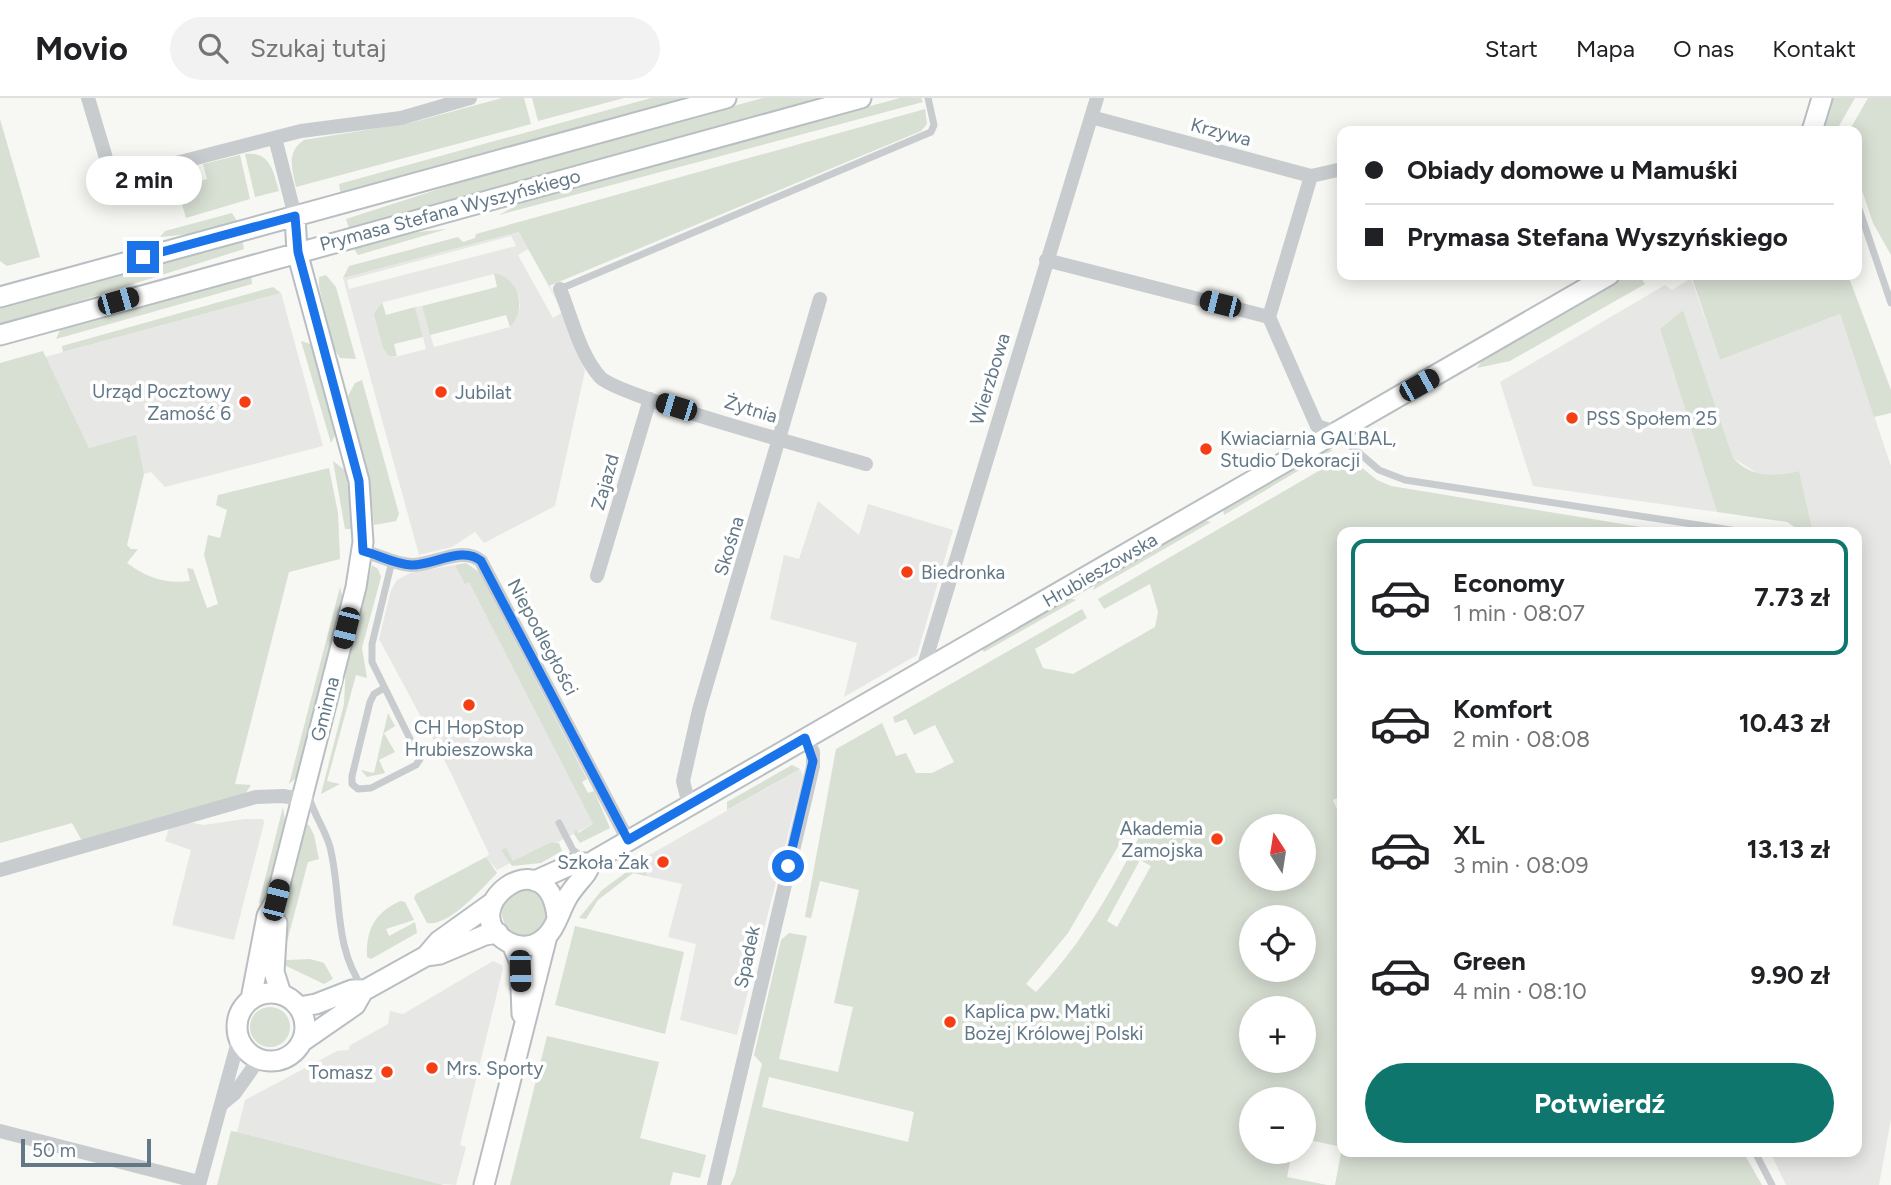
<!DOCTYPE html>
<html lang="pl">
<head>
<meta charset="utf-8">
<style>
	body { margin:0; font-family:Figtree,sans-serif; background:#f2f2f2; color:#202124; height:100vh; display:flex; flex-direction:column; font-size:26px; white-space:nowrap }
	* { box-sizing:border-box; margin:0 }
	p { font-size:23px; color:#757577 }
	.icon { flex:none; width:38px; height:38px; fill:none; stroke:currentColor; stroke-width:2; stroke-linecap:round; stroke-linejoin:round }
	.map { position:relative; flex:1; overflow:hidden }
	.sheet { position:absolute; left:1337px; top:429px; width:525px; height:630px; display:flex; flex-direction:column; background:#fff; border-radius:14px; box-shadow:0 4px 18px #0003 }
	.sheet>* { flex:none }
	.guide { position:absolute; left:1337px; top:28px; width:525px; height:154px; border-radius:14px; box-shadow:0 4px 18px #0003; display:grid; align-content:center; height:154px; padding:0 28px; background:#fff }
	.needle { width:46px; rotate:348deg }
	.fabs { position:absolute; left:1239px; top:716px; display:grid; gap:14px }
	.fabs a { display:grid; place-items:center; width:77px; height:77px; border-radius:50%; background:#fff; box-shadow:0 4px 18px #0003; font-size:35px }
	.scale { position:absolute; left:21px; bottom:18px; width:130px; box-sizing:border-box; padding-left:7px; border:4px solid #627887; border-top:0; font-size:19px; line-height:24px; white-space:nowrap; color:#627887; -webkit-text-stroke:5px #fff; paint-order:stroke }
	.end { position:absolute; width:32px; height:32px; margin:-16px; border:9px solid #1a73e8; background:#fff; box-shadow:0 0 0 4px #fff }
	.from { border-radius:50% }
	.bubble { position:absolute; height:49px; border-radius:24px; background:#fff; box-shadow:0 4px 18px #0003; font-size:23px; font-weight:700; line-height:49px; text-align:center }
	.car { position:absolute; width:21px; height:42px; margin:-21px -10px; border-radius:9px; box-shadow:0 0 5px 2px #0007; background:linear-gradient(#222 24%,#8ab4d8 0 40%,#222 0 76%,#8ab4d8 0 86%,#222 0) }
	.guide b { display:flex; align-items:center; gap:24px; height:66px; font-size:26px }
	.guide b+b { border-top:2px solid #e0e0e0 }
	.guide i { width:18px; height:18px; background:#202124 }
	ul { padding:12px 0 0; list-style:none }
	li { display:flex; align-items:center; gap:21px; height:116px; margin:0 14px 10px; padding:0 14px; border:4px solid transparent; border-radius:14px }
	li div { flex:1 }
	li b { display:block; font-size:26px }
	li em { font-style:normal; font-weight:700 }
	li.active { border-color:#0f766e }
	li>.icon { width:63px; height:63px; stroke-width:1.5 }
	.cta { display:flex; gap:14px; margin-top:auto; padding:14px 28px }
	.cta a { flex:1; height:80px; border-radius:42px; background:#0f766e; color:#fff; font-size:28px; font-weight:700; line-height:80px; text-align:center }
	header { display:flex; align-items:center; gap:42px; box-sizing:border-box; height:98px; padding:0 35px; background:#fff; border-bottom:2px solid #e0e0e0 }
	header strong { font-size:33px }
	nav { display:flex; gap:38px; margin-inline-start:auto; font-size:24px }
	.search { width:490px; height:63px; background:#f2f2f2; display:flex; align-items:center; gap:18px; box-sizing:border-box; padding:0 24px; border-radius:38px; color:#757577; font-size:26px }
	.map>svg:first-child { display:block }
</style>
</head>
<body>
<header>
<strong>Movio</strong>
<div class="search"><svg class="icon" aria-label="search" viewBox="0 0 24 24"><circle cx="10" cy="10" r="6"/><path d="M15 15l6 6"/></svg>Szukaj tutaj</div>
<nav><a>Start</a><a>Mapa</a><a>O nas</a><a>Kontakt</a></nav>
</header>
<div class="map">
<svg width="1891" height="1087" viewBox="0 0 1891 1087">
	<rect width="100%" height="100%" fill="#f7f7f3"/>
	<path fill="#e7e8e6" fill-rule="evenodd" d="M520 134 564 214 585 273 555 408 484 445 475 434 452 449 419 457 343 180ZM511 138 516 148 349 191 347 182ZM528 151 563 214 553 220 518 157ZM494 176 512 185 519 198 520 209 510 229 434 249 422 208 415 209 426 251 395 259 380 205Z
		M1691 180 1720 262 1840 216 1891 368V1021L1879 1087H1786L1770 1054H1857V434H1813L1799 373 1779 378 1760 377 1733 360 1683 212 1660 231 1717 414 1533 388 1500 284 1665 187 1672 192Z
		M281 195 323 348 165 389 151 374 144 376 135 338 89 350 45 259Z
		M818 403 859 437 868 406 953 432 917 557 844 599 857 545 770 521 784 457 799 461Z
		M455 467 465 485 469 483 593 726 558 744H551L497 772 486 759 489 756 450 673 379 541 391 492 397 482 410 475Z
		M800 671 803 678 737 937 680 922 696 846 668 839 682 786 646 778 651 756Z
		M245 721H263L264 725 234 842 172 827 191 752 165 743 169 730 189 724 203 727Z
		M493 863 502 867 503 871 460 1047 466 1049 456 1087 441 1086 237 1034 245 1002 337 953 349 952V948L388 926 390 913 403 916Z"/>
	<path fill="#d8dfd3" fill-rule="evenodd" d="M502 0H524L531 26 296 89C292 70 286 54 304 42L410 25Z
		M532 0H624L538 23Z
		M651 0H693L341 97 339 86Z
		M763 0H826L349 130 346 121 492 74Z
		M900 0H921L923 4 499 117 532 99Z
		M1832 0H1855L1836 33H1824Z
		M1868 0H1891V157L1873 125 1857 78V33H1849Z
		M925 11 927 26 921 33 549 188 519 134 343 180 349 168 458 139 463 144 475 140 476 136Z
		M0 21 40 159 7 168 0 163Z
		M245 56C270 53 273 72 279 93L255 99Z
		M240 57 250 101 186 120 177 89 207 81 203 66Z
		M232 115 237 123 191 136 160 139 165 133Z
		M447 131 358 157 353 149 399 136Z
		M242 142 244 151 0 228V209Z
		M494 175C520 180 527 211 510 229L506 217 430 237 422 208 497 189Z
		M251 177 252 186 56 241 61 230Z
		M326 177 336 189 356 261 340 260 333 249 319 188V179Z
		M1627 177H1639L1645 186 1510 263 1477 270 1484 260Z
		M1695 177H1848L1891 292V315L1874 319 1840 216 1720 262 1692 180Z
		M273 189 281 195 63 254 62 248Z
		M382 204 386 217 415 209 423 239 394 246 397 258H389L383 250 374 216Z
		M1683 212 1733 360C1752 380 1773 379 1799 373L1813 434H1802L1787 424 1717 414 1660 231Z
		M301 243 310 246 314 252 336 335 331 345Z
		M43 253 89 350 136 337 144 376 127 447 131 451H138L127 465C148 480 164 486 190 483L187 470 193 471 207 510 218 506 204 457 208 437 220 440 227 412 216 407 218 397 329 370 338 415 340 461 289 474 235 686 251 687 245 696 86 741H81L72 725 0 745V265Z
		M362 282 399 416 396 423 374 427 370 390 348 298 355 285Z
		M1325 352H1333L1224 417 1223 410Z
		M1341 360 1345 364 1351 361 1377 382 1391 388 1671 434H1342V676L1339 681 1342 698 1333 702 1342 723V1049L1304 1041V1001H1251V1054H1292L1287 1079 1327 1087H730L735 1077 762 966 754 957 781 842 789 835 807 838 779 961 838 974 853 909 834 905 859 792 820 783 811 820 805 819 836 651 882 625 896 658 906 655 916 675H932L954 664 935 627 914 637 906 621 895 625 893 619 1082 511 1087 520 1035 551 1043 570 1073 576 1155 529 1158 514 1150 486 1104 511 1098 501ZM1135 719 1146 725C1116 786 1083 845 1036 894L1026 886 1068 835ZM1251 728H1304V780H1251ZM1140 762 1151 768 1117 829 1107 823ZM1251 819H1304V872H1251ZM1251 910H1304V962H1251ZM769 979 914 1014 908 1044 762 1009Z
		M333 363 346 373 353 431H345Z
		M1202 422 1211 424 1093 492 1096 484Z
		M466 465 479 474 587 681 582 684 588 695 594 693 610 730 580 745 574 736 576 731 578 735 593 726 469 484 465 486 455 467Z
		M372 467 378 471 381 479 362 550 367 580 356 577 327 683 340 686 321 696 344 606 346 567Z
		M340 489 343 501 297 679 289 686Z
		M1069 500 1076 502 984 554 981 549Z
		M388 615 395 628 384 635 395 654 379 662 385 675 367 679 361 672 374 675Z
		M792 667 800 671 727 712V704Z
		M283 709 285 723 265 806 259 805Z
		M304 726 309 727 314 737 319 761 308 764 283 859 287 862 310 861 324 865 333 881 324 886 280 865 286 800Z
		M551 744 559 745 562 753 541 765 512 768 501 752 506 750 513 763Z
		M651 756 646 778 633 775 598 802 586 821 579 820 602 792Z
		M486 759 497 775C482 790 449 829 427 825L414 800 416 796Z
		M502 815a23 23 0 1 1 46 0a23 23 0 1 1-46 0Z
		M400 803 405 804 414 822 386 831 389 838 415 824 417 835 371 861 367 859C366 831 375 815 400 803Z
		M575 828 684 854 665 936 555 907Z
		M250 929a20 20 0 1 1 40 0a20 20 0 1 1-40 0Z
		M547 938 659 964 640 1040 706 1057 700 1080 673 1074 670 1087H510Z
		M231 1033 237 1034 444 1087H217Z
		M1342 1050V1054H1743L1762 1087H1335Z"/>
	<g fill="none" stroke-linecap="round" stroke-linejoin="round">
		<defs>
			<path id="secondary" d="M1812 33 1822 0
				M0 199 726 0
				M0 237 861 0
				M535 783 575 765H590
				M557 819C548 736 450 812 508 844 517 849 530 850 539 844 555 835 558 816 567 800 572 791 580 783 586 775 590 769 589 766 595 762L1609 177
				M277 825 274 874 281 896
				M512 846 520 865 522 916
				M426 858 439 843 492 805
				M237 929a34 34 0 1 1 68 0a34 34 0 1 1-68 0Z
				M251 901 267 818 276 802 356 489 363 444 359 383 297 154 295 118
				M299 909 316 906 352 892H365L426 858 440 856 485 837 498 835
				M303 943 355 907 363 893
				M484 1087 547 838"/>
		</defs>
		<use href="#secondary" stroke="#b8bec2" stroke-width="23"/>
		<path stroke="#c8cccf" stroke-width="7" d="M1857 105 1891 205
			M560 191 931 34 934 27 928 0
			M1337 336 1379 372 1405 382 1744 434
			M384 590 374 596 370 604 352 678V686L358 691 371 690 416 667 420 661 372 564V546L392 463
			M309 699C314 717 325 731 330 749 342 797 333 848 363 890
			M559 725 573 752 584 760
			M1755 1054 1772 1087"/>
		<path stroke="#c8cccf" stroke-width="14" d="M88 0 109 70 122 79 301 33 401 20 470 0
			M1091 19 1311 78 1342 71
			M275 40 295 118
			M1311 78 1269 219 1317 328 1335 334
			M1046 162 1269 219
			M560 191C571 218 580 257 600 279 618 299 826 354 866 366
			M363 453C379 457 394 466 411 467 433 468 462 447 481 463L628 742
			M597 478 650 301
			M922 574 1097 0
			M689 707 683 683 699 612 820 201
			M0 772 256 699 283 698 301 701
			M223 1005 235 995 259 961
			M0 1033 199 1084
			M199 1087 239 940
			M714 1087 813 668V654L805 640"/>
		<use href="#secondary" stroke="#fff" stroke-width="19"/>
	</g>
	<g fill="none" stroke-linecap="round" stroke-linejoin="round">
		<path stroke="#1a73e8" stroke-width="9" d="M143 159 295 118 298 154 359 383 363 453C379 457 394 466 411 467 433 468 462 447 481 463L628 742 805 640 813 663 788 768"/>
	</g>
	<g fill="#f63e14" stroke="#fff" stroke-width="2.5">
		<circle cx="441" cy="294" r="7"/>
		<circle cx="245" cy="304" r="7"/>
		<circle cx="1572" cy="320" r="7"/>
		<circle cx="1206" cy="351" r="7"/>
		<circle cx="907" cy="474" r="7"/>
		<circle cx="469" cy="607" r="7"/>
		<circle cx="1217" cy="741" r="7"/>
		<circle cx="663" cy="764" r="7"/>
		<circle cx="950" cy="924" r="7"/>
		<circle cx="432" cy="970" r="7"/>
		<circle cx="387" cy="974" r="7"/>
	</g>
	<g text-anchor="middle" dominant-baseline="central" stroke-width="7" stroke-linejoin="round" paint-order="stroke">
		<g font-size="19" fill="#627887" stroke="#fff">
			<text transform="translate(1221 34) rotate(15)">Krzywa</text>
			<text transform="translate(450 112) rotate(-15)">Prymasa Stefana Wyszyńskiego</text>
			<text transform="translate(990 281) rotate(-73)">Wierzbowa</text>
			<text transform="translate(751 311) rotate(17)">Żytnia</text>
			<text transform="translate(605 384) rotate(-74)">Zajazd</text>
			<text transform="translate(729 448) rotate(-73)">Skośna</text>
			<text transform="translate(1100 472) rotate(-30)">Hrubieszowska</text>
			<text transform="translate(543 539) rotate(62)">Niepodległości</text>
			<text transform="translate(325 611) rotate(-76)">Gminna</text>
			<text transform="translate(747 859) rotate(-78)">Spadek</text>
		</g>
		<g font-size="19" fill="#627887" stroke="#fff" text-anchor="start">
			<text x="231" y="293" text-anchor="end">Urząd Pocztowy<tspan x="231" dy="22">Zamość 6</tspan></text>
			<text x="455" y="294">Jubilat</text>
			<text x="1586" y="320">PSS Społem 25</text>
			<text x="1220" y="340">Kwiaciarnia GALBAL,<tspan x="1220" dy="22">Studio Dekoracji</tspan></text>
			<text x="921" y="474">Biedronka</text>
			<text x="469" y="629" text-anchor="middle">CH HopStop<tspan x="469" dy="22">Hrubieszowska</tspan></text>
			<text x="1203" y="730" text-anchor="end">Akademia<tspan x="1203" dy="22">Zamojska</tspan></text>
			<text x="649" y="764" text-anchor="end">Szkoła Żak</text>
			<text x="964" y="913">Kaplica pw. Matki<tspan x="964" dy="22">Bożej Królowej Polski</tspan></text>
			<text x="446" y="970">Mrs. Sporty</text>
			<text x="373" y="974" text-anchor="end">Tomasz</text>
		</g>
	</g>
</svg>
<div class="fabs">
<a><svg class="needle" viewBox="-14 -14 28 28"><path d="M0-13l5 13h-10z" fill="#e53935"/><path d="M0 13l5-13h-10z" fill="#757577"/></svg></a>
<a><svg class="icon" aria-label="locate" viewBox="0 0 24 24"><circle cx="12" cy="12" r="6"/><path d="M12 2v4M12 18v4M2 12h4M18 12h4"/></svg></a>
<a>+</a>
<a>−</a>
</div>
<div class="scale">50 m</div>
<i class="end from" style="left:788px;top:768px"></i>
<i class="end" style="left:143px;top:159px"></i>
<div class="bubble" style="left:86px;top:58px;width:116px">2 min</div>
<i class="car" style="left:118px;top:203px;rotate:74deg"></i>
<i class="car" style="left:1220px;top:206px;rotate:284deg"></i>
<i class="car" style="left:1419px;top:287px;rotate:61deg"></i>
<i class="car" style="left:676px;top:309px;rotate:287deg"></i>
<i class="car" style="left:346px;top:530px;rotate:194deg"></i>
<i class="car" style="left:276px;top:802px;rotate:14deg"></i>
<i class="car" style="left:520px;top:873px;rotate:178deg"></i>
<div class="guide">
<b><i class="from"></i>Obiady domowe u Mamuśki</b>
<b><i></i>Prymasa Stefana Wyszyńskiego</b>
</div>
<section class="sheet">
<ul>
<li class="active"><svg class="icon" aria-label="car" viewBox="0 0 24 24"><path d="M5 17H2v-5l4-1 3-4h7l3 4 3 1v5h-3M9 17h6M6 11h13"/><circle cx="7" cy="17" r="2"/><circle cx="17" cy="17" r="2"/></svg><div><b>Economy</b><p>1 min · 08:07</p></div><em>7.73 zł</em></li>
<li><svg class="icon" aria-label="car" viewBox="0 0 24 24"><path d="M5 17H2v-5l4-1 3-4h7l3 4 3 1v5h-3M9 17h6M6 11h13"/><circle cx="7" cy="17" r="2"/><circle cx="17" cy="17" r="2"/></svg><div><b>Komfort</b><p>2 min · 08:08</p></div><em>10.43 zł</em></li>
<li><svg class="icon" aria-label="car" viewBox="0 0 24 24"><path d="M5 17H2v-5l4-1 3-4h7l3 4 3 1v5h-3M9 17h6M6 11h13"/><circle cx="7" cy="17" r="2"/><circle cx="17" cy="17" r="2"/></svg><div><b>XL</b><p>3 min · 08:09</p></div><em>13.13 zł</em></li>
<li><svg class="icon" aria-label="car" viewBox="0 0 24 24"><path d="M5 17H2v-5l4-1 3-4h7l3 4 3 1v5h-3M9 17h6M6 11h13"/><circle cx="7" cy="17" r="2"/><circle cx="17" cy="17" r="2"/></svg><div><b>Green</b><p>4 min · 08:10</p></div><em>9.90 zł</em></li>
</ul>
<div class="cta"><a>Potwierdź</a></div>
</section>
</div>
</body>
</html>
